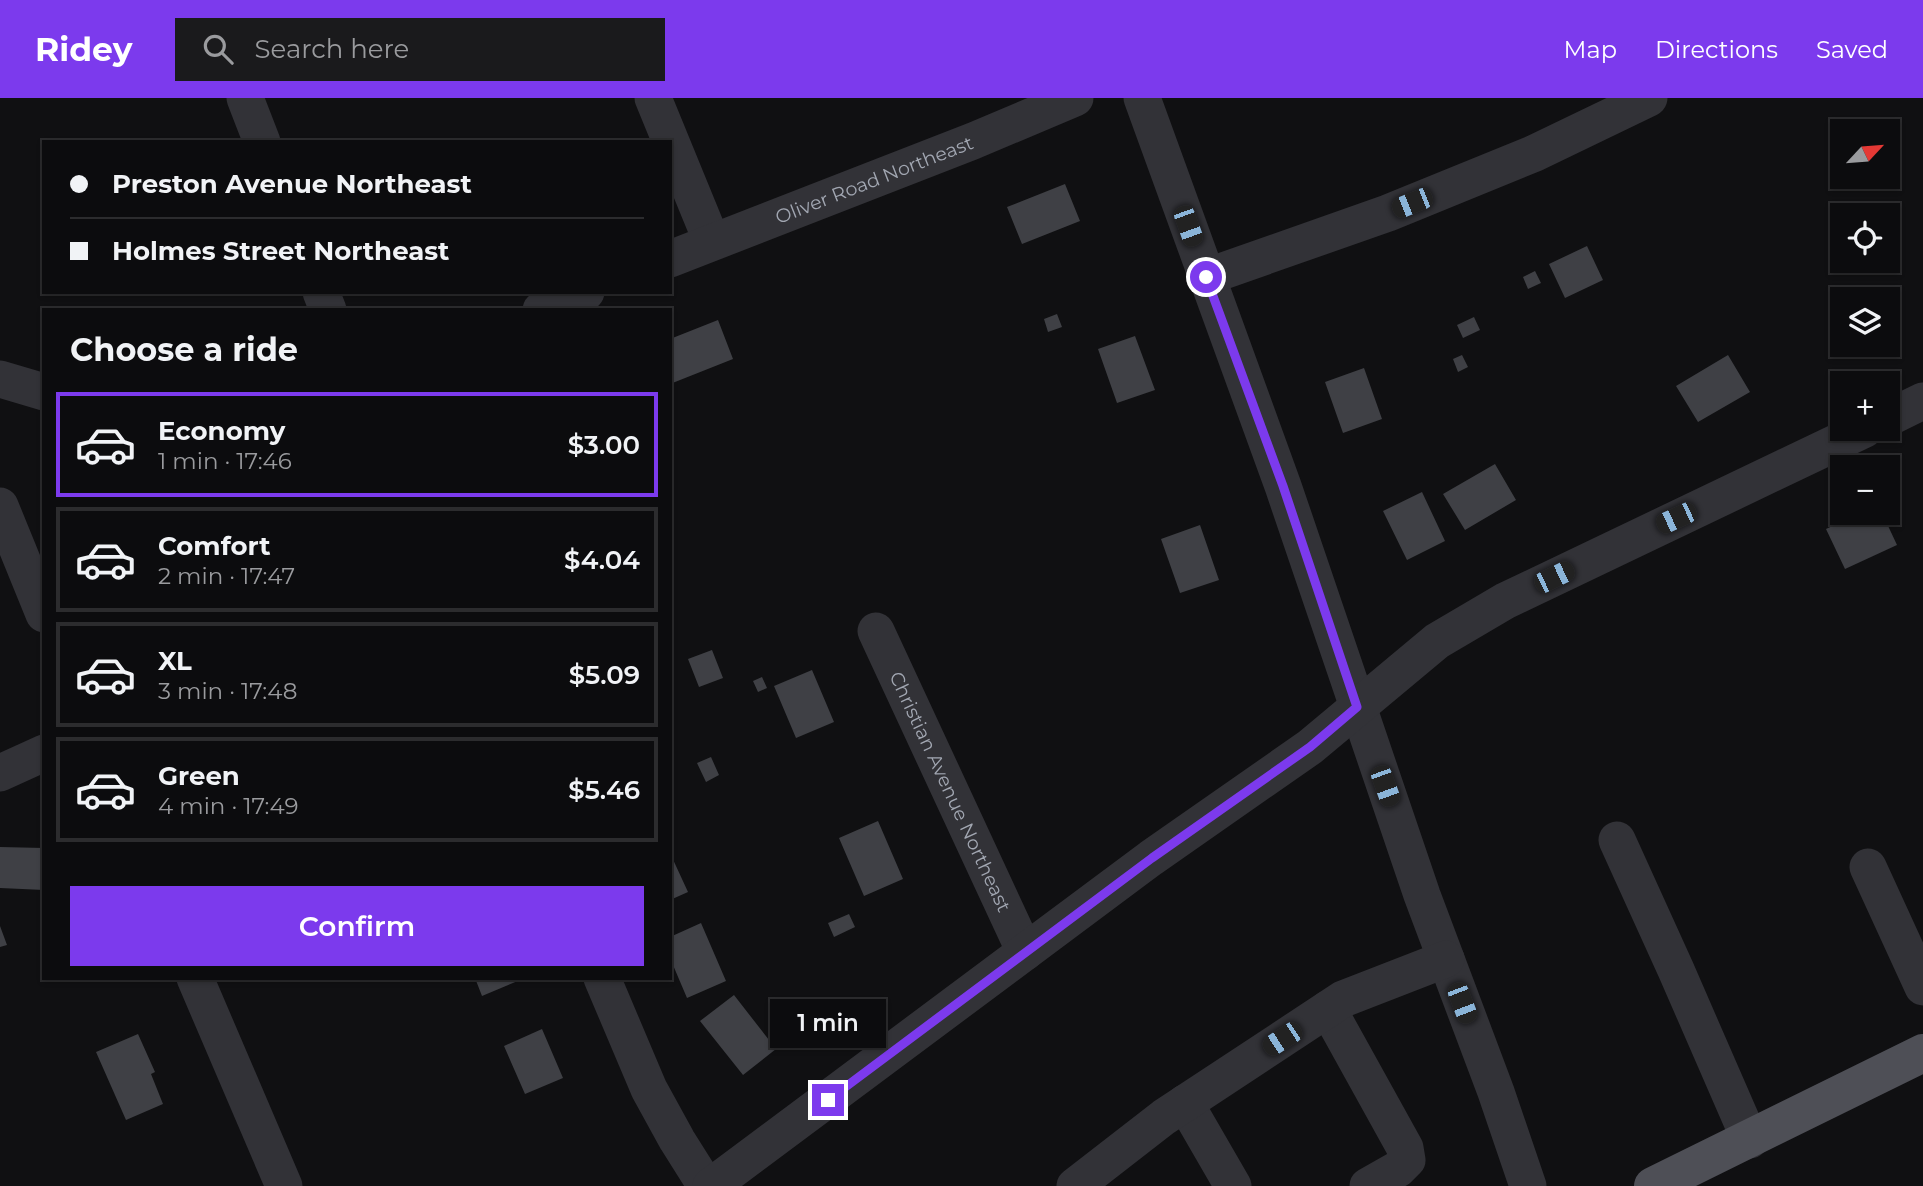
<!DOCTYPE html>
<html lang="en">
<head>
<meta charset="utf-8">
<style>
	body { margin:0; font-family:Montserrat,sans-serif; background:#1a1a1c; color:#f1f3f6; height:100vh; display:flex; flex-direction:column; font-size:26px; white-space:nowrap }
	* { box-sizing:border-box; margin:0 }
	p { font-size:23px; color:#9a9b9e }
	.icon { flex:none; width:38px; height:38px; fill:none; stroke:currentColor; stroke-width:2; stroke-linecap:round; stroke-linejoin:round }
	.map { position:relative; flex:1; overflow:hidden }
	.side { position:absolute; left:42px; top:210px; width:630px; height:672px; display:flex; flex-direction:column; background:#0c0c0e; border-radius:0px; box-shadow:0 2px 5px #0004,0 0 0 2px #2c2c2e }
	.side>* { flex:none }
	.banner { position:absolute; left:42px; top:42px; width:630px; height:154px; border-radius:0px; box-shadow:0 2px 5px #0004,0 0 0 2px #2c2c2e; display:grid; align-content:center; height:154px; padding:0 28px; background:#0c0c0e }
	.needle { width:46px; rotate:64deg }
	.controls { position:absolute; left:1830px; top:21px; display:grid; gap:14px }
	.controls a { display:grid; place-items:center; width:70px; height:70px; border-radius:0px; background:#0c0c0e; box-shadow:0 2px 5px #0004,0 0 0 2px #2c2c2e; font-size:35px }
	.end { position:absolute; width:32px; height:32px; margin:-16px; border:9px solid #7c3aed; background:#fff; box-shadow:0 0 0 4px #fff }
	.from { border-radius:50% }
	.bubble { position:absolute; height:49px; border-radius:0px; background:#0c0c0e; box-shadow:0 2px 5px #0004,0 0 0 2px #2c2c2e; font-size:23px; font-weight:600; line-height:49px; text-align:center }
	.car { position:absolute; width:21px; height:42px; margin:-21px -10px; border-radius:9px; box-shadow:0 0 5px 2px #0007; background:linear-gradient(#222 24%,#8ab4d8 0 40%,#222 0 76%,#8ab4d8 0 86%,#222 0) }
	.banner b { display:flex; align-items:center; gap:24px; height:66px; font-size:26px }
	.banner b+b { border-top:2px solid #2c2c2e }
	.banner i { width:18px; height:18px; background:#f1f3f6 }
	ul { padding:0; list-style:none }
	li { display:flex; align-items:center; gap:21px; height:105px; margin:0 14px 10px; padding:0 14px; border:4px solid #2c2c2e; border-radius:0px }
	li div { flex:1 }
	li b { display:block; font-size:26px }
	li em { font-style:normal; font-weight:600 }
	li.selected { border-color:#7c3aed }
	li>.icon { width:63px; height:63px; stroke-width:1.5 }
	h2 { padding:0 28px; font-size:32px; line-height:84px }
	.primary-button { display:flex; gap:14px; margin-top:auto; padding:14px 28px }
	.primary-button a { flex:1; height:80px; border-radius:0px; background:#7c3aed; color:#fff; font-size:28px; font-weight:600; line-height:80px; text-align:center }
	header { display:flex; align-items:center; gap:42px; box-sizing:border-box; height:98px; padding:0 35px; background:#7c3aed; color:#fff }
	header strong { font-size:33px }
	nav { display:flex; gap:38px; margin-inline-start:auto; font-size:24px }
	.search { width:490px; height:63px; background:#1a1a1c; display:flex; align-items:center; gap:18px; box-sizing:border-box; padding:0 24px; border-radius:0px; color:#9a9b9e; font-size:26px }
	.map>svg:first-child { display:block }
</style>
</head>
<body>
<header>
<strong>Ridey</strong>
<div class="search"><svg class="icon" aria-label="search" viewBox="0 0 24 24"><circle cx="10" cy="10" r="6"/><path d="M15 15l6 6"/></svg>Search here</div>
<nav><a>Map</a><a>Directions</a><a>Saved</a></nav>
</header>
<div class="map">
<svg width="1923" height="1088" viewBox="0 0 1923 1088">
	<rect width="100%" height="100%" fill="#101012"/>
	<path fill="#3f4045" d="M1065 86 1080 123 1022 146 1007 109Z
		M1587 148 1603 182 1565 200 1549 166Z
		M1535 173 1541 185 1528 191 1523 179Z
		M1057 216 1062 229 1048 234 1044 221Z
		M1474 219 1480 232 1463 240 1457 227Z
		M718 222 733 261 670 286V241Z
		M1135 238 1155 292 1117 305 1098 251Z
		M1462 257 1468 269 1458 274 1453 261Z
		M1728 257 1750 294 1698 324 1676 288Z
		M1364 270 1382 321 1343 335 1325 284Z
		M1495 366 1516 402 1465 432 1443 396Z
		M1422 394 1445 443 1407 462 1383 413Z
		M1860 415H1882L1897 447 1845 471 1826 431Z
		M1200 427 1219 482 1180 495 1161 441Z
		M712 552 723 580 699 589 688 561Z
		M812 572 834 624 796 640 774 588Z
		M762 579 767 590 758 594 753 583Z
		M711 659 719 677 706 684 697 665Z
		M878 723 903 781 864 798 839 740Z
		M0 749 44 750V792L0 790Z
		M670 755 688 794 670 802Z
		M849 816 855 829 834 839 828 825Z
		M701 825 726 883 687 900 670 860V839Z
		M0 828 7 847 0 849Z
		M475 880H525L482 898Z
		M734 897 776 951 743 977 700 923Z
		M542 931 563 980 525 996 504 948Z
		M138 936 155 974 151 976 163 1006 126 1022 96 954Z"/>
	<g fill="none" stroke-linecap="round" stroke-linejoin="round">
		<g stroke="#323237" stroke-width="37">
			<path d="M245 0 262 44"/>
			<path d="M653 0 712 144"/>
			<path d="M1142 0 1283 388 1422 797 1496 994 1528 1088"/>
			<path id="s1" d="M670 161 973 43 1075 0"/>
			<path d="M1206 179 1388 115 1535 55 1649 0"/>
			<path d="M321 194 328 212"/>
			<path d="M541 212 586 194"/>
			<path d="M0 281 44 294"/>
			<path d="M1888 320 1923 303"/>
			<path d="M0 408 44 516"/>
			<path id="s2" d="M876 533 1025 854"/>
			<path d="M0 675 44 655"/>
			<path d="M1617 742 1676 872 1750 1042"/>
			<path d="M1868 769 1923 889"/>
			<path d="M195 880 284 1088"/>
			<path d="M602 880 649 991 677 1042 706 1088"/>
			<path d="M1328 911 1405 1050 1407 1062 1398 1071 1368 1088"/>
			<path d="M1185 1005 1233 1088"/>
			<path d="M711 1088 1151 760 1310 649 1437 543 1505 503 1865 331"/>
			<path d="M1075 1088 1164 1019 1343 901 1446 861"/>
		</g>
		<path stroke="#4e4f56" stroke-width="38" d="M1653 1088 1923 955"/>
	</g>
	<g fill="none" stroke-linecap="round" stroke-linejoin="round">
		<path stroke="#7c3aed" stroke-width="9" d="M828 1002 1152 760 1310 649 1357 609 1283 388 1206 179"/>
	</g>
	<g text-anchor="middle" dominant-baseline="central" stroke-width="5" stroke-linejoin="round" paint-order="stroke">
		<g font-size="19" fill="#a2a7b2" stroke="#0c0b0d">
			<text stroke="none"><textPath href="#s1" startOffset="219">Oliver Road Northeast</textPath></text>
			<text stroke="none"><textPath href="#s2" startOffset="177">Christian Avenue Northeast</textPath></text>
		</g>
	</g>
</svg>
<div class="controls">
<a><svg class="needle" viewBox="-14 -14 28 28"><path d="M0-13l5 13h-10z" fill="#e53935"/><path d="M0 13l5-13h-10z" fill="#9a9b9e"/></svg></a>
<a><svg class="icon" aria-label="locate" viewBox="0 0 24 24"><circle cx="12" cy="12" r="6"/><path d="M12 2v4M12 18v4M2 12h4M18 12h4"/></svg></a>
<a><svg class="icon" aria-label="layers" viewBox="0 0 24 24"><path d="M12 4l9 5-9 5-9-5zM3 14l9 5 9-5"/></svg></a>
<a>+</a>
<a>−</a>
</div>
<i class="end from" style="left:1206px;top:179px"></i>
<i class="end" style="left:828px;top:1002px"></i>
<div class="bubble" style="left:770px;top:901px;width:116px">1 min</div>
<i class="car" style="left:1412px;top:105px;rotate:248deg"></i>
<i class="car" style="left:1188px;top:128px;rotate:160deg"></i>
<i class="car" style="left:1676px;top:420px;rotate:245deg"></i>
<i class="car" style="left:1554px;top:479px;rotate:64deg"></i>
<i class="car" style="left:1385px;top:688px;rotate:160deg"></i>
<i class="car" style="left:1462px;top:905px;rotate:159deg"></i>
<i class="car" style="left:1282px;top:941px;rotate:237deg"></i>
<div class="banner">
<b><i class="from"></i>Preston Avenue Northeast</b>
<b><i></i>Holmes Street Northeast</b>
</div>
<section class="side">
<h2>Choose a ride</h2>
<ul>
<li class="selected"><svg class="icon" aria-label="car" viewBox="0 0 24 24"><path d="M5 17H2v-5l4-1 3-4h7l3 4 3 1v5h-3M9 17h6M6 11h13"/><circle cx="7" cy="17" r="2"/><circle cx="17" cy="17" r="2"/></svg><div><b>Economy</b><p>1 min · 17:46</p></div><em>$3.00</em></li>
<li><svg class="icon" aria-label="car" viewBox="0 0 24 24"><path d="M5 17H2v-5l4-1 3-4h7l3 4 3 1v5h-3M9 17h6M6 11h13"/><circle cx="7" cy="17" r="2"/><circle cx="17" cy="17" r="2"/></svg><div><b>Comfort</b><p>2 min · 17:47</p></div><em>$4.04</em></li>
<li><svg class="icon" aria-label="car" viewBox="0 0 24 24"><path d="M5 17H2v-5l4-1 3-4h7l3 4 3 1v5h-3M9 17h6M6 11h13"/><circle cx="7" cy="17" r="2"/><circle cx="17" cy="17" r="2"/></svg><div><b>XL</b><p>3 min · 17:48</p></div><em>$5.09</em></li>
<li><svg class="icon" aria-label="car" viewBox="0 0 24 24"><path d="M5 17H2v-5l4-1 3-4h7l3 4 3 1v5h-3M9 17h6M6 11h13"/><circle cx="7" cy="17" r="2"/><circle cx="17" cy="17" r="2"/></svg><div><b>Green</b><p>4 min · 17:49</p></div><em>$5.46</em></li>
</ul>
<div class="primary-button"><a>Confirm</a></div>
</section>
</div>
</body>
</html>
